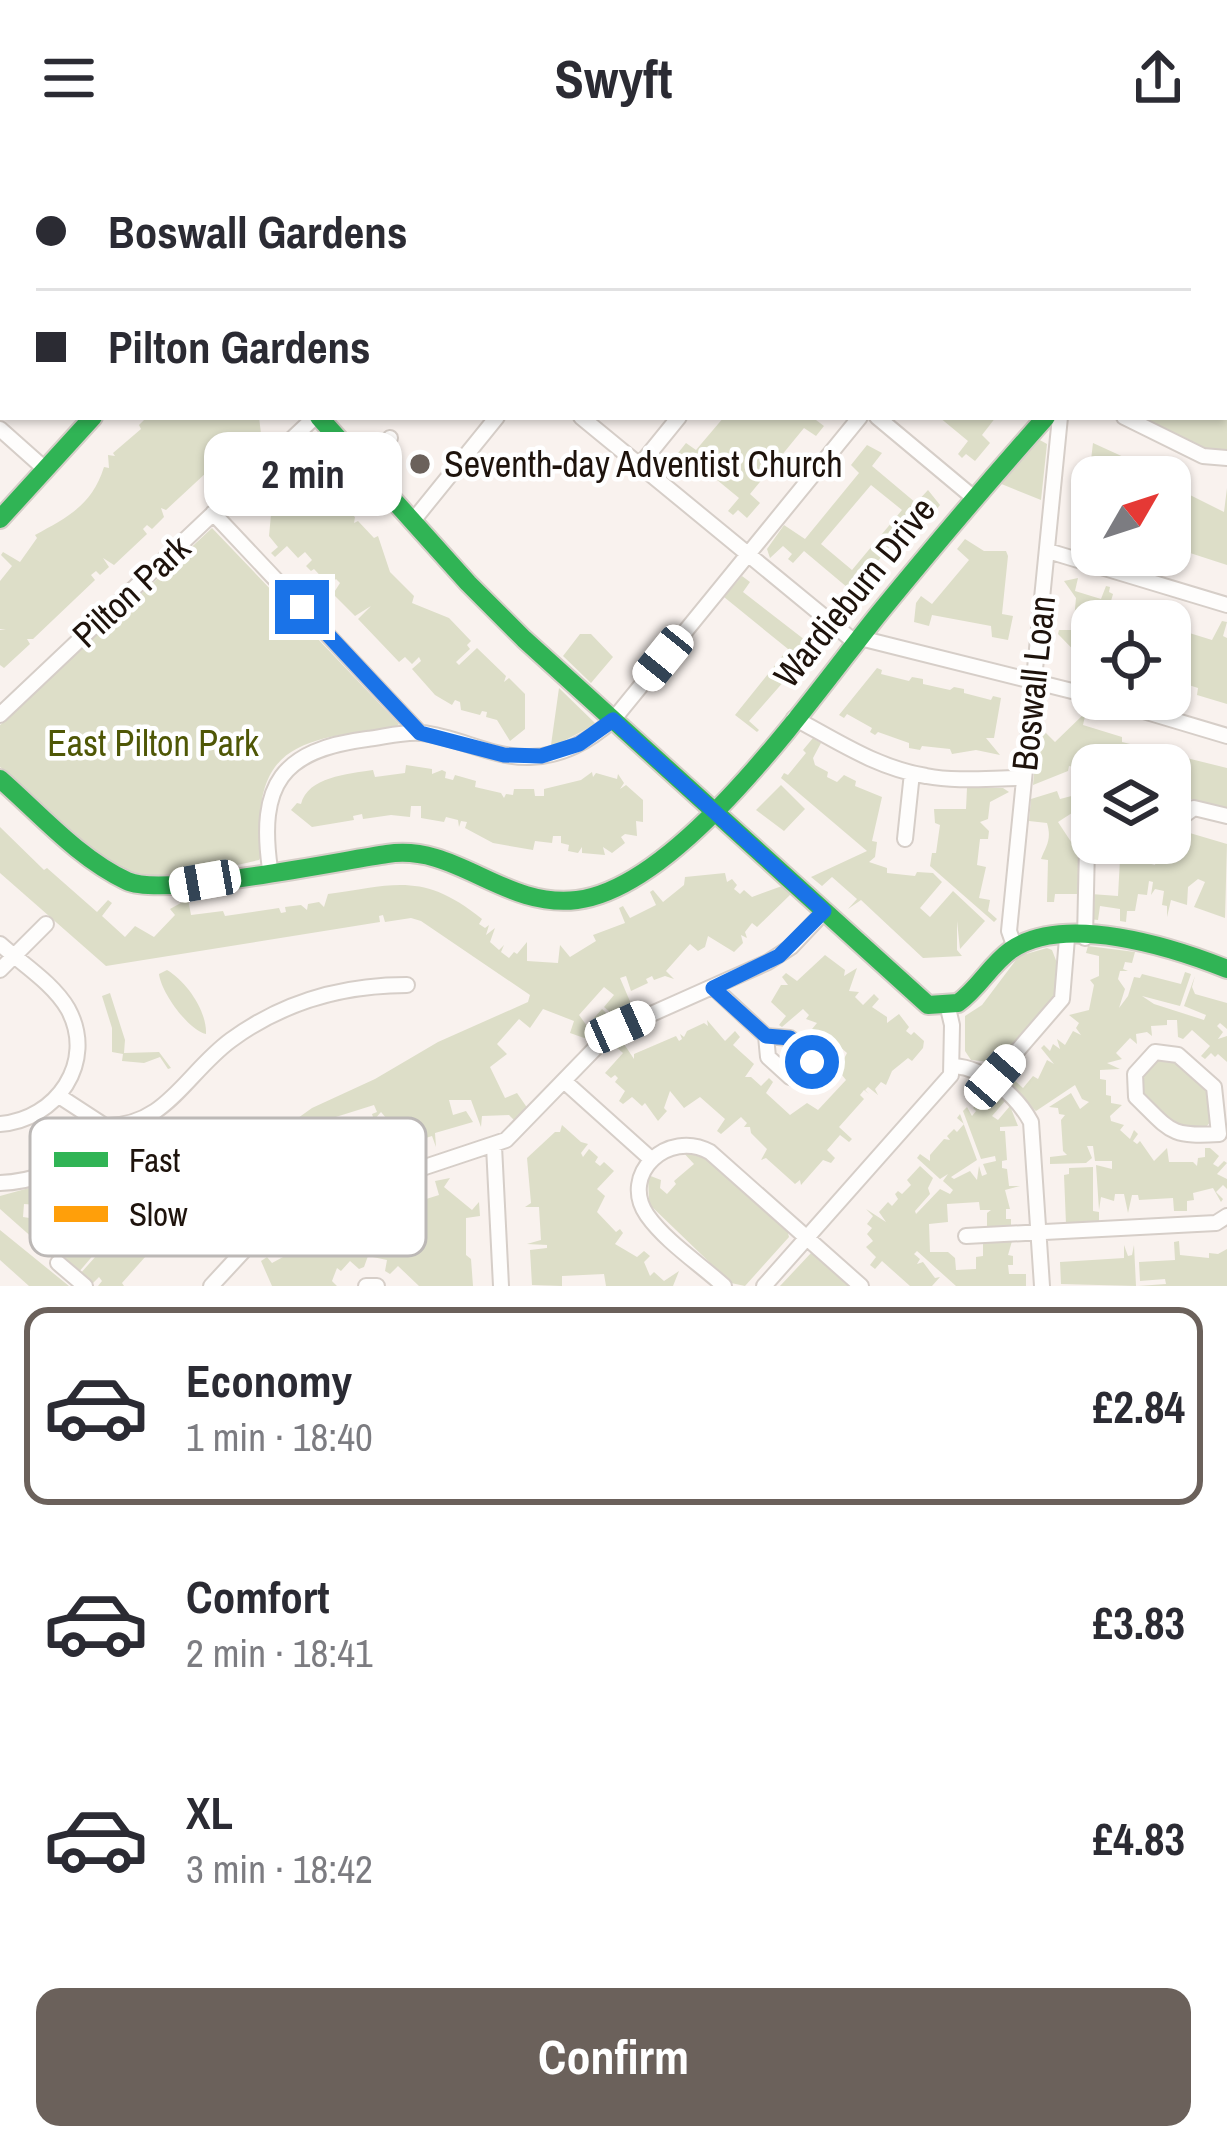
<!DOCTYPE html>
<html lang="en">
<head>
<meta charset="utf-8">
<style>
	body { margin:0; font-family:"Archivo Narrow",sans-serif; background:#f7f7f7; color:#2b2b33; height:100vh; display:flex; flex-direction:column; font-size:45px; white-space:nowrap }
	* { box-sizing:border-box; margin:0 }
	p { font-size:39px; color:#7c7c81 }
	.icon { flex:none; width:66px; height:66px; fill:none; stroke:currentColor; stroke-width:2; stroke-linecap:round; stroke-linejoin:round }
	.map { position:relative; height:1130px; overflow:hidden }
	.side { display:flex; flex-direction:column; background:#fff; flex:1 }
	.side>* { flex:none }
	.hud { position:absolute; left:0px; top:0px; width:1227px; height:264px; box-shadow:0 3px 9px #0004; display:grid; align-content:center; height:264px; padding:0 36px; background:#fff }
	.needle { width:78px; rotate:51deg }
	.fabs { position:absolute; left:1071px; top:300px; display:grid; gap:24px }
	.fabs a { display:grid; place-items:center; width:120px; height:120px; border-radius:24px; background:#fff; box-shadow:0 3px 9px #0004; font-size:60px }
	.end { position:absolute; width:54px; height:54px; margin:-27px; border:15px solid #1a73e8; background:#fff; box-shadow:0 0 0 6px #fff }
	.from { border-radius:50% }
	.bubble { position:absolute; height:84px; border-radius:24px; background:#fff; box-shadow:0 3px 9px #0004; font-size:39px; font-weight:800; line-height:84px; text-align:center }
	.car { position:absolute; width:36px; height:72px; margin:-36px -18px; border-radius:15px; box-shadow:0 0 9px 3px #0007; background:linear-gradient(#fff 24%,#345 0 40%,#fff 0 76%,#345 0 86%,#fff 0) }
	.hud b { display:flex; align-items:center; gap:42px; height:114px; font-size:45px }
	.hud b+b { border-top:3px solid #e1e1e2 }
	.hud i { width:30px; height:30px; background:#2b2b33 }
	ul { padding:21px 0 0; list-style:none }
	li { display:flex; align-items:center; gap:36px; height:198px; margin:0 24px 18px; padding:0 12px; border:6px solid transparent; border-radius:24px }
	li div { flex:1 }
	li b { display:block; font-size:45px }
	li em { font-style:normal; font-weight:800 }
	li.on { border-color:#6b615b }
	li>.icon { width:108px; height:108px; stroke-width:1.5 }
	.action { display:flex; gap:24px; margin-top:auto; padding:24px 36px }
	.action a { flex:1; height:138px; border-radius:24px; background:#6b615b; color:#fff; font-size:48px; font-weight:800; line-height:138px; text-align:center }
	header { display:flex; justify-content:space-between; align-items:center; height:156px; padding:0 36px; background:#fff; font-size:54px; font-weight:800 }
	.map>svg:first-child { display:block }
</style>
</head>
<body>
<header><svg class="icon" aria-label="menu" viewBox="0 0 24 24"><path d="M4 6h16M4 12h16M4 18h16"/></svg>Swyft<svg class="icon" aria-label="share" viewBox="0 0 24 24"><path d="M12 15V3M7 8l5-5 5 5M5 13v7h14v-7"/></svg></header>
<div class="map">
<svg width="1227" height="1130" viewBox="0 0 1227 1130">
	<rect width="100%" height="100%" fill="#f9f2ee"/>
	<path fill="#dddec8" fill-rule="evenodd" d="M1224 13 1227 17V297L1206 293 1142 261H1224Z
		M147 261H259L262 286 250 280 243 286 239 282 236 285 240 289 231 298 226 293 223 296 228 301 221 303 166 354 161 352 164 361 152 373 147 369 143 373 147 378 114 409 103 402 109 411 100 419 96 415 91 419 95 424 33 483H27L30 488 4 512 0 509V474H6L0 473V425L12 410 1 399 3 396 20 406 37 382 35 379C68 361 92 349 104 311L109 312 108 299 115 300 113 297 141 273 139 269Z
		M724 261H812L824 270 816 280 804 272 750 338 760 347 747 362 738 354 733 359 728 355 739 342 694 305 683 318 680 315 683 310 674 302 686 287 696 294Z
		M939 261H996L982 279 990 287 975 305 966 298 962 302 958 298 968 285Z
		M1038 283 1047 288 1041 344 999 327Z
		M1093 287 1128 303 1129 313 1143 321H1092V375L1083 372Z
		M867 289 882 297 872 310 916 347 928 334 940 349 924 369 914 361 860 427 869 436 857 450 848 443 843 448 838 445 848 432 804 395 793 407 788 403 792 398 783 390 770 402 767 393 784 369 805 383 859 317 851 309ZM871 329 902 354 852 414 821 388Z
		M301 321 327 323 339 348 355 361 354 367 358 365 374 382 378 380 390 416 414 440 412 447 449 462 471 485 467 489 470 493 456 506 459 509 477 492 506 520 504 526 509 522 525 538V573L510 585 497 564 486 561 487 556 482 555 480 559 461 554 460 546 455 544 452 549 435 539 412 513 421 505 419 501 412 508 405 501 399 506 358 463 371 450 355 460 333 438 340 427 336 423 329 429 314 413 311 415 306 410 312 404 305 396 298 402 287 390 275 401 271 397 278 391 269 380 272 348Z
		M1187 321 1190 322 1184 336 1224 356 1227 332V409L1187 396 1182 410 1174 408 1178 394 1170 391V334L1176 337Z
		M212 372 399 568 395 572C302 582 249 588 262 699L259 704C214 714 154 730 111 709L0 611V569Z
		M965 383 984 395H1006L1008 400 1002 458 1013 460 1008 484 992 481 991 470 932 459 929 470 914 466 916 447 921 440 932 448 969 404 957 393Z
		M742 420 750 426 743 436 814 491 749 565 759 574 757 576 735 559 788 493 724 441Z
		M1078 422 1075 435 1101 443 1106 430 1110 431 1109 436 1113 438 1109 452 1151 465H1092V513L1058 478 1059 474H1073L1076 442 1064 425Z
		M1222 465 1227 466 1223 480 1227 482V548L1197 539 1198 532 1170 523V471L1212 484Z
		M580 478H591L613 501 591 527 563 500Z
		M877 512 882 514 881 518 909 525 912 521 923 523V528L950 534 954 531 964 533V537L991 544 993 540 1001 542 994 582H986L1000 599 976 594 952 598 950 593 922 590 920 594 909 592V587L878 576 875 579 870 576 872 572 847 558 844 562 839 559Z
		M559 532 596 568 554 590 551 589Z
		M1086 556 1083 569 1122 581V586L1227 612V652L1170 638V609H1092L1090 614 1069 610 1068 615 1033 629 1037 585 1046 577 1055 586Z
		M813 582 821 587 813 602 815 609 828 616 827 621 837 626 844 619 856 625 855 630 882 641 872 685 877 686 875 701 869 706 887 712V717L915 720 917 716 933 717 942 726 920 752 930 761 953 735 985 765 960 793 957 765V794L962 800 923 802 861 744 848 753 857 743 832 721 822 730 811 721 867 695 781 622 784 617 788 619 806 597 803 594Z
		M406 609 432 613V618L442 614 446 616 445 622 453 624 455 619 476 625 475 631 501 637 504 642 506 638 513 639 514 633H534L535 640H544V633L581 624 592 616 593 621 596 617 617 623 618 618 624 627 620 633 626 629 643 644V666L636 665 637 680 625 678 621 681 625 687 612 697 603 691 605 699 582 697V691L578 697 568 695 569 689 561 687V680H553L552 687 535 685 533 694 493 687 465 672 467 666 461 665 459 671 458 664 446 661 444 666 421 662V650H411L410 661 391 659 363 663 362 658 353 660 354 664 312 671 291 654 297 647 301 648C308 621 347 618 373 614L375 621 405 617Z
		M781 629 805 653 784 675 756 654Z
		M967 632H1003L1009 636 990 646 988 663 980 666 989 675 988 683H980L977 709 986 711 979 742 990 744 988 755 997 763 994 766 930 710 932 697H936L940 669 935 667 934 653H966Z
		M1057 635 1060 643 1083 637 1092 638V655L1086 661 1078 647 1073 649 1075 655 1058 666 1081 701 1078 738H1055L1054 746H1047L1048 704 1041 703C1046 690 1052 684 1047 667L1029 665 1031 643Z
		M0 671 44 714 47 712 97 756 108 744 112 747 102 760 125 781 135 770 154 781 175 759 170 753 188 743 191 759 223 755 225 760 279 752 281 757 286 756 285 751 301 749 307 754 308 748 319 746 324 751 328 738C394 729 423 715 482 763L479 768 485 772 489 769 486 779 495 772 490 786 499 794 504 789 501 796 509 802 514 796 517 798 527 786V805L558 807 560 789 570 801 596 785 593 779 625 767 619 752 623 750 630 762 656 749 650 736 653 734 663 746 684 729 685 721 725 717 727 726 732 723 737 729 734 733 740 738 744 734 752 741 782 730 791 738 757 771 752 767 745 776 747 782 741 779 743 787 734 796 708 780 705 791 698 795 690 788 666 815 674 823 665 820 654 824 652 820 646 823 648 827 631 835 626 820 620 822 635 857 619 864 604 851 614 839 604 831 579 859 587 870 602 853 616 866 590 884 570 877 574 865 543 853 530 872 519 863 497 888 507 898 490 911 505 942 517 937 528 953 515 965 509 959 482 960 481 971 471 944H449L453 959 466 955 473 966 435 977 436 991 432 980 410 987 413 960 407 987 381 956 374 964 372 958 377 956 374 949 304 971 302 976 308 987 278 991 295 992V1010L291 1011 295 1021 285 1016 290 1025 213 1043V1051L192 1052V1067L179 1053 174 1057 169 1050 208 1030 213 1036 221 1034V1030L277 977 312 952 375 923 438 886 528 846 530 839 421 765 411 762 385 766 383 759 379 760 380 766 106 810 0 717Z
		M1183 675 1227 688 1225 762 1194 751 1205 726 1198 723 1188 731 1187 749 1171 744 1167 761V750L1162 749 1164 735 1155 733 1151 739 1153 726 1149 725 1147 739 1138 738 1135 755H1127L1126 766 1120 765V753L1100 750 1098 764 1089 763 1091 738 1118 740 1120 703 1107 702V696L1129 697 1126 687H1134L1133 703 1155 709 1159 687 1179 690Z
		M1088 790 1135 796 1132 807 1125 806 1123 813 1128 815H1120L1118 823 1125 833 1119 852 1128 840 1134 821 1140 822 1142 818 1181 828 1185 816 1191 818 1180 850 1142 840 1154 848 1204 864 1206 859 1184 850 1195 820 1192 831 1195 838 1227 847V873L1220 867 1217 870 1223 876 1218 883 1227 880V906L1218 898 1215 901 1211 897 1205 903 1201 900 1210 890 1192 874 1183 883 1178 881 1177 864H1167V869L1151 870 1152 880 1147 876 1136 878 1137 888 1130 882 1116 897 1122 903 1107 907 1120 913 1100 914V923L1106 924V939L1111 940V947L1122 949 1110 960 1111 965 1124 969 1120 974 1130 983 1134 974 1138 978 1133 985 1137 988 1140 985 1154 1005 1167 992 1169 1006H1193L1197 1010 1198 1002 1205 1001V992H1210L1219 1000 1213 1008 1218 1011 1224 1005 1227 1007 1217 1018 1227 1023V1033L1223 1029 1216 1036 1223 1043 1221 1046 1213 1032 1193 1037 1194 1044 1187 1045V1055H1174L1173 1042 1139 1044 1138 1039H1132L1128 1057 1124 1038H1115L1114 1045 1101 1041 1099 1054 1096 1009 1112 1013V1005H1095L1093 990H1087L1092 1002 1086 1007 1050 1008V1001L1067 999 1063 995 1061 964 1065 959 1059 958 1058 952 1049 951 1071 937 1080 953 1089 946 1082 943 1075 929 1036 955 1007 930 1013 923 1023 932 1033 920 1038 923 1047 904 1054 908 1041 892 1044 889 1050 895 1053 888 1060 893 1057 883 1065 889 1073 875 1081 879 1076 872 1079 867 1069 859 1089 854 1094 829 1090 824 1099 820V800L1086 797Z
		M1047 792 1052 794 1062 820 1060 840 1001 907 971 904 965 895V860L982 849 1019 800Z
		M825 799 845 814 844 820 857 812 849 835 859 836 855 841 863 849 874 838 879 843 872 851 887 861V867L899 858 909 871 906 875 911 879 914 876 924 885 923 892 912 905 908 902 892 915 886 929 881 926 875 933 878 939 868 931 865 934 869 938 864 934 860 939 864 943 839 971 852 983 849 986 840 979 827 994 835 1002 831 1007 823 1004 801 1029 800 1024 795 1028 766 1002 761 1004 767 993 751 977 750 971H744L747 967 741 961 721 978 717 975 725 963 700 941 684 952 670 935 664 952 667 955 658 965 645 947 642 950 632 941 623 948 619 945 625 935 615 926 618 922 615 919 611 922 605 917 623 897 615 890 624 888 634 903V898L676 880 679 885 682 883 680 878 684 881 687 875 704 867 708 870 707 864 725 885 735 875 740 881 733 889 754 908 745 921H751L761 930 769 922 773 926 766 937 790 959 807 947 818 954 846 924 838 914 847 897 822 875 812 883 807 879 817 867 806 863 809 859 803 853 782 871 779 869 786 860 771 846 781 829H788L782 821 786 817 797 825Z
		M167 814C187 826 207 855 206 878 188 874 161 836 159 818Z
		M110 837 125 884 124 897 159 896 171 912 168 913 160 901 144 907 122 905 123 898 112 896V872L102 840Z
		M1172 901 1211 935 1213 963 1205 972 1175 973 1139 939 1140 919 1151 904Z
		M980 923 1005 945 992 960 998 964 1010 950 1018 970 1000 971V975H1005L1007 1004 1002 1005V1012L1007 1013 1009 1030H1020L1005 1034 1010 1053H1006V1063H1011V1071L987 1072V1057L991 1054H980L979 1046 947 1048 948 1066 929 1068 930 1096H948L955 1102 956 1114 976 1113V1101L983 1100V1086L1012 1085 1008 1099 1013 1100V1109H1008L1009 1118H1026V1130H956L917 1095 914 1098 920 1103 917 1108 923 1106 935 1122 940 1121 932 1130H910L882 1105 875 1113 870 1109 876 1101 866 1091 873 1085 867 1078 872 1072 867 1068 873 1060 866 1053 886 1066 879 1056 888 1046 892 1050 898 1043 895 1038 898 1035 902 1038 911 1029 907 1024 920 1010 933 1022 928 1032 930 1038 915 1055 916 1058 940 1033 950 1038 953 1034 943 1025 948 1018 940 1023 917 1002 920 998 930 1005V999L944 983 950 984 947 980 954 973 957 976 964 968 957 962 960 958 977 1004 951 1021 954 1023 970 1015 977 1024 979 1010 982 1020 987 1018 983 1008 996 1005 995 1000 981 1003 963 955 967 951 972 960 976 955 973 952 988 934Z
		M562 969 581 986 588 988 581 997 583 1001 589 993 598 1001 595 1006 600 1010 604 1006 614 1015 597 1033 605 1040 597 1056 616 1076 620 1073 623 1077 615 1088 637 1101 644 1095 650 1100 644 1106 650 1120 654 1116 664 1125 679 1115 673 1130H606L604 1118 562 1120V1130L532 1129 530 1094 547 1092V1089L527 1088 541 1084 539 1051H525L531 1047 527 1002 555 976H560Z
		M681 994 709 1004 787 1073 789 1081 745 1130 731 1127 649 1048 648 1019 661 1024 660 1032 667 1038 676 1028 674 1025 694 1008Z
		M1093 1011V1055L1099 1056V1066L1066 1068 1064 1019 1069 1018V1012Z
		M450 1022 444 1031 472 1054 479 1046 480 1060 466 1062V1099L471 1103 473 1130H419L398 1110 390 1118 385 1115 387 1104 368 1100 364 1111 359 1113 350 1105 341 1115 337 1112 332 1125 337 1130H272L261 1105 267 1101 272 1107 283 1101 279 1094 291 1087 285 1078 290 1075 298 1082 330 1072 327 1059 331 1058 344 1075H349L347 1067 358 1063 360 1070 365 1068 363 1062 369 1060 366 1049 369 1048 373 1059 398 1051 395 1040 403 1038 407 1049 439 1039 435 1025Z
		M29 1032 76 1035 160 1064 169 1074 122 1127 124 1130H98L102 1125 99 1121 92 1128 80 1118 104 1091 113 1098 122 1087 101 1070 92 1081 102 1089 78 1117 61 1099 73 1072 85 1076 90 1064 64 1053 59 1066 71 1071 59 1098 37 1084 38 1063 51 1064 52 1050 24 1048 23 1061 36 1063 35 1084 0 1053V1040Z
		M0 1074 69 1130H29L0 1104Z
		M1179 1085 1180 1099 1209 1102V1097L1218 1098 1227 1093V1130H1138L1166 1128 1165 1123 1140 1125 1139 1106 1175 1104 1174 1086Z
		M1124 1089 1128 1100 1132 1099 1134 1089 1136 1130 1061 1128 1060 1106 1124 1102Z
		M811 1097 820 1099 853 1130H780Z"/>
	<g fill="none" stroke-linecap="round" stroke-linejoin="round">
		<defs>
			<path id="street" d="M557 0 560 3
				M851 0 855 3
				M133 3 135 0
				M312 3 314 0
				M350 3 352 0
				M526 3 528 0
				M708 3 711 0
				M1046 3H1049
				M0 155 3 151
				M581 261 856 487
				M877 261 974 342
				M1124 261 1203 300 1227 302
				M0 273 45 313
				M640 309 679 261
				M364 313 390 282
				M213 357 420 577
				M412 366 497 261
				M1048 395 1227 449
				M860 482 1092 540
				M1103 543 1227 580
				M0 559 315 261
				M794 562C837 585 877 612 926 620 957 626 990 622 1022 622
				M1172 676 1179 663 1194 652 1227 660
				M905 683 912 617
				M270 713C258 629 281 594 367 583 384 581 405 575 422 577 459 581 492 602 530 601 563 600 589 585 613 564L860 261
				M1085 782 1087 690
				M0 788C22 808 53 827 68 853 97 906 56 964 0 968
				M1015 792 1009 775 1060 261
				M0 814 46 768
				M713 831 766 880
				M766 880 790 882 811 902V911L798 923 790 921 768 901Z
				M1155 896 1178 899 1214 931 1219 978C1169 981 1171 975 1136 941L1135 918Z
				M954 910C985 912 1017 940 1031 966L1042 1130
				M992 924 1062 843 1067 782
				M564 925 652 1004
				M59 940 105 970C166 971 186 917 231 884 283 846 344 829 407 829
				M98 968 87 995 114 1026 145 1036
				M494 990 501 1130
				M0 1027C34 1026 59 1014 87 995
				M327 1042V1004L367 990 372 991 395 1022
				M966 1080 1216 1067 1227 1060
				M58 1107 85 1130
				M211 1130 263 1074 287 1057 506 984 611 876 768 806 791 791 825 755
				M366 1130H377
				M724 1130C700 1108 666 1086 647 1059 619 1018 668 973 710 996L861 1130
				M764 1130 951 919 952 869 948 852"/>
			<path id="fast" d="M319 261 468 427 524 483 928 849 958 847C979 832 990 809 1011 794 1065 757 1172 791 1227 813
				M0 363 93 261
				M0 623C40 658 78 702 127 725 163 742 338 705 387 698 456 687 504 753 577 744 683 731 816 535 881 455 935 389 990 324 1046 261"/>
			<path id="slow" d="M79 0 82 3"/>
		</defs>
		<use href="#street" stroke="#d6cec8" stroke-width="18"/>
		<use href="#fast" stroke="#d6cec8" stroke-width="22"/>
		<use href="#slow" stroke="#d6cec8" stroke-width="22"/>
		<use href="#street" stroke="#fefdfc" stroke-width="14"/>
		<use href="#fast" stroke="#30b455" stroke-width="18"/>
		<use href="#slow" stroke="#ff9f0a" stroke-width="18"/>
	</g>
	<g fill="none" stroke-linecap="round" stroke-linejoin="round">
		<path stroke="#1a73e8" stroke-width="15" d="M302 451 420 577 504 599 541 600 579 588 613 564 824 755 779 800 713 832 766 880 790 882 812 906"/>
	</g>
	<circle fill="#6b615b" stroke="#fff" stroke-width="4.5" cx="420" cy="308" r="12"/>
	<g text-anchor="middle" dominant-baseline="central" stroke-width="9" stroke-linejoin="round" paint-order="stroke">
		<g font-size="36" fill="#1e130c" stroke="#fff" text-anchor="start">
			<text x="444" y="308">Seventh-day Adventist Church</text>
		</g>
		<g font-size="36" fill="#1e130c" stroke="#fff">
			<text transform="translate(131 435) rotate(-43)">Pilton Park</text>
			<text transform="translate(854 436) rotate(-51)">Wardieburn Drive</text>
			<text transform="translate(1033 527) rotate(-84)">Boswall Loan</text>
		</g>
		<g font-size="36" fill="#4f5706" stroke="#fff">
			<text x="153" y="587">East Pilton Park</text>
		</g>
	</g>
	<rect x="30" y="962" width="396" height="138" rx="18" fill="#fff" stroke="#bcb8b6" stroke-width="3"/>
	<rect x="54" y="996" width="54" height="15" fill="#30b455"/>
	<rect x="54" y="1050" width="54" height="16" fill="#ff9f0a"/>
	<g font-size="33" fill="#1e130c">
		<text x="129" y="1016">Fast</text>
		<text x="129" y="1070">Slow</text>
	</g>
</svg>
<div class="fabs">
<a><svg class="needle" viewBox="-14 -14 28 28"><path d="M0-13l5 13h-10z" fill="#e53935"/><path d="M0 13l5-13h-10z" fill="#7c7c81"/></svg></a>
<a><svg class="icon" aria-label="locate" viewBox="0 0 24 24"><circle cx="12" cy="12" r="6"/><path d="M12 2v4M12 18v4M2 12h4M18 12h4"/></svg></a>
<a><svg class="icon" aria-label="layers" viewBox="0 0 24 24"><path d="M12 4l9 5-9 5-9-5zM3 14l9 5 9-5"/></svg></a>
</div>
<i class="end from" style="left:812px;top:906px"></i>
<i class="end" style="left:302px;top:451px"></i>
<div class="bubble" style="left:204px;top:276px;width:198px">2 min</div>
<i class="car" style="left:663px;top:502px;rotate:219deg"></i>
<i class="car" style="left:205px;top:725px;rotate:260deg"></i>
<i class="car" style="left:620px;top:871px;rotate:66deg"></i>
<i class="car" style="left:995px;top:921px;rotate:41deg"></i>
<div class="hud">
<b><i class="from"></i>Boswall Gardens</b>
<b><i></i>Pilton Gardens</b>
</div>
</div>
<section class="side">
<ul>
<li class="on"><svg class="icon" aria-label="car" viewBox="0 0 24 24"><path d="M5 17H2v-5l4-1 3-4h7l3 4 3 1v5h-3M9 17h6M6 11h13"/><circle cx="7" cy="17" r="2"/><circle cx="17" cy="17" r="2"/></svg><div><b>Economy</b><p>1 min · 18:40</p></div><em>£2.84</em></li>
<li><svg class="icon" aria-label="car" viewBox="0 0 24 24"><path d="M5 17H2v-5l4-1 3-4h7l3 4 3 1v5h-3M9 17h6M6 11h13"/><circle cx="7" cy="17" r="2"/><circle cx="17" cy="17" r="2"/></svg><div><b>Comfort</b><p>2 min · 18:41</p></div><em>£3.83</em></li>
<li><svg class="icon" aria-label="car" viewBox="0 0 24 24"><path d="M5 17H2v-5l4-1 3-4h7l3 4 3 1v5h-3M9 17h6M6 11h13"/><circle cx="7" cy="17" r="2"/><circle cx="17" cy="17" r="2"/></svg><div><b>XL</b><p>3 min · 18:42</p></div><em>£4.83</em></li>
</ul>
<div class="action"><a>Confirm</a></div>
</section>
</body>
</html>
